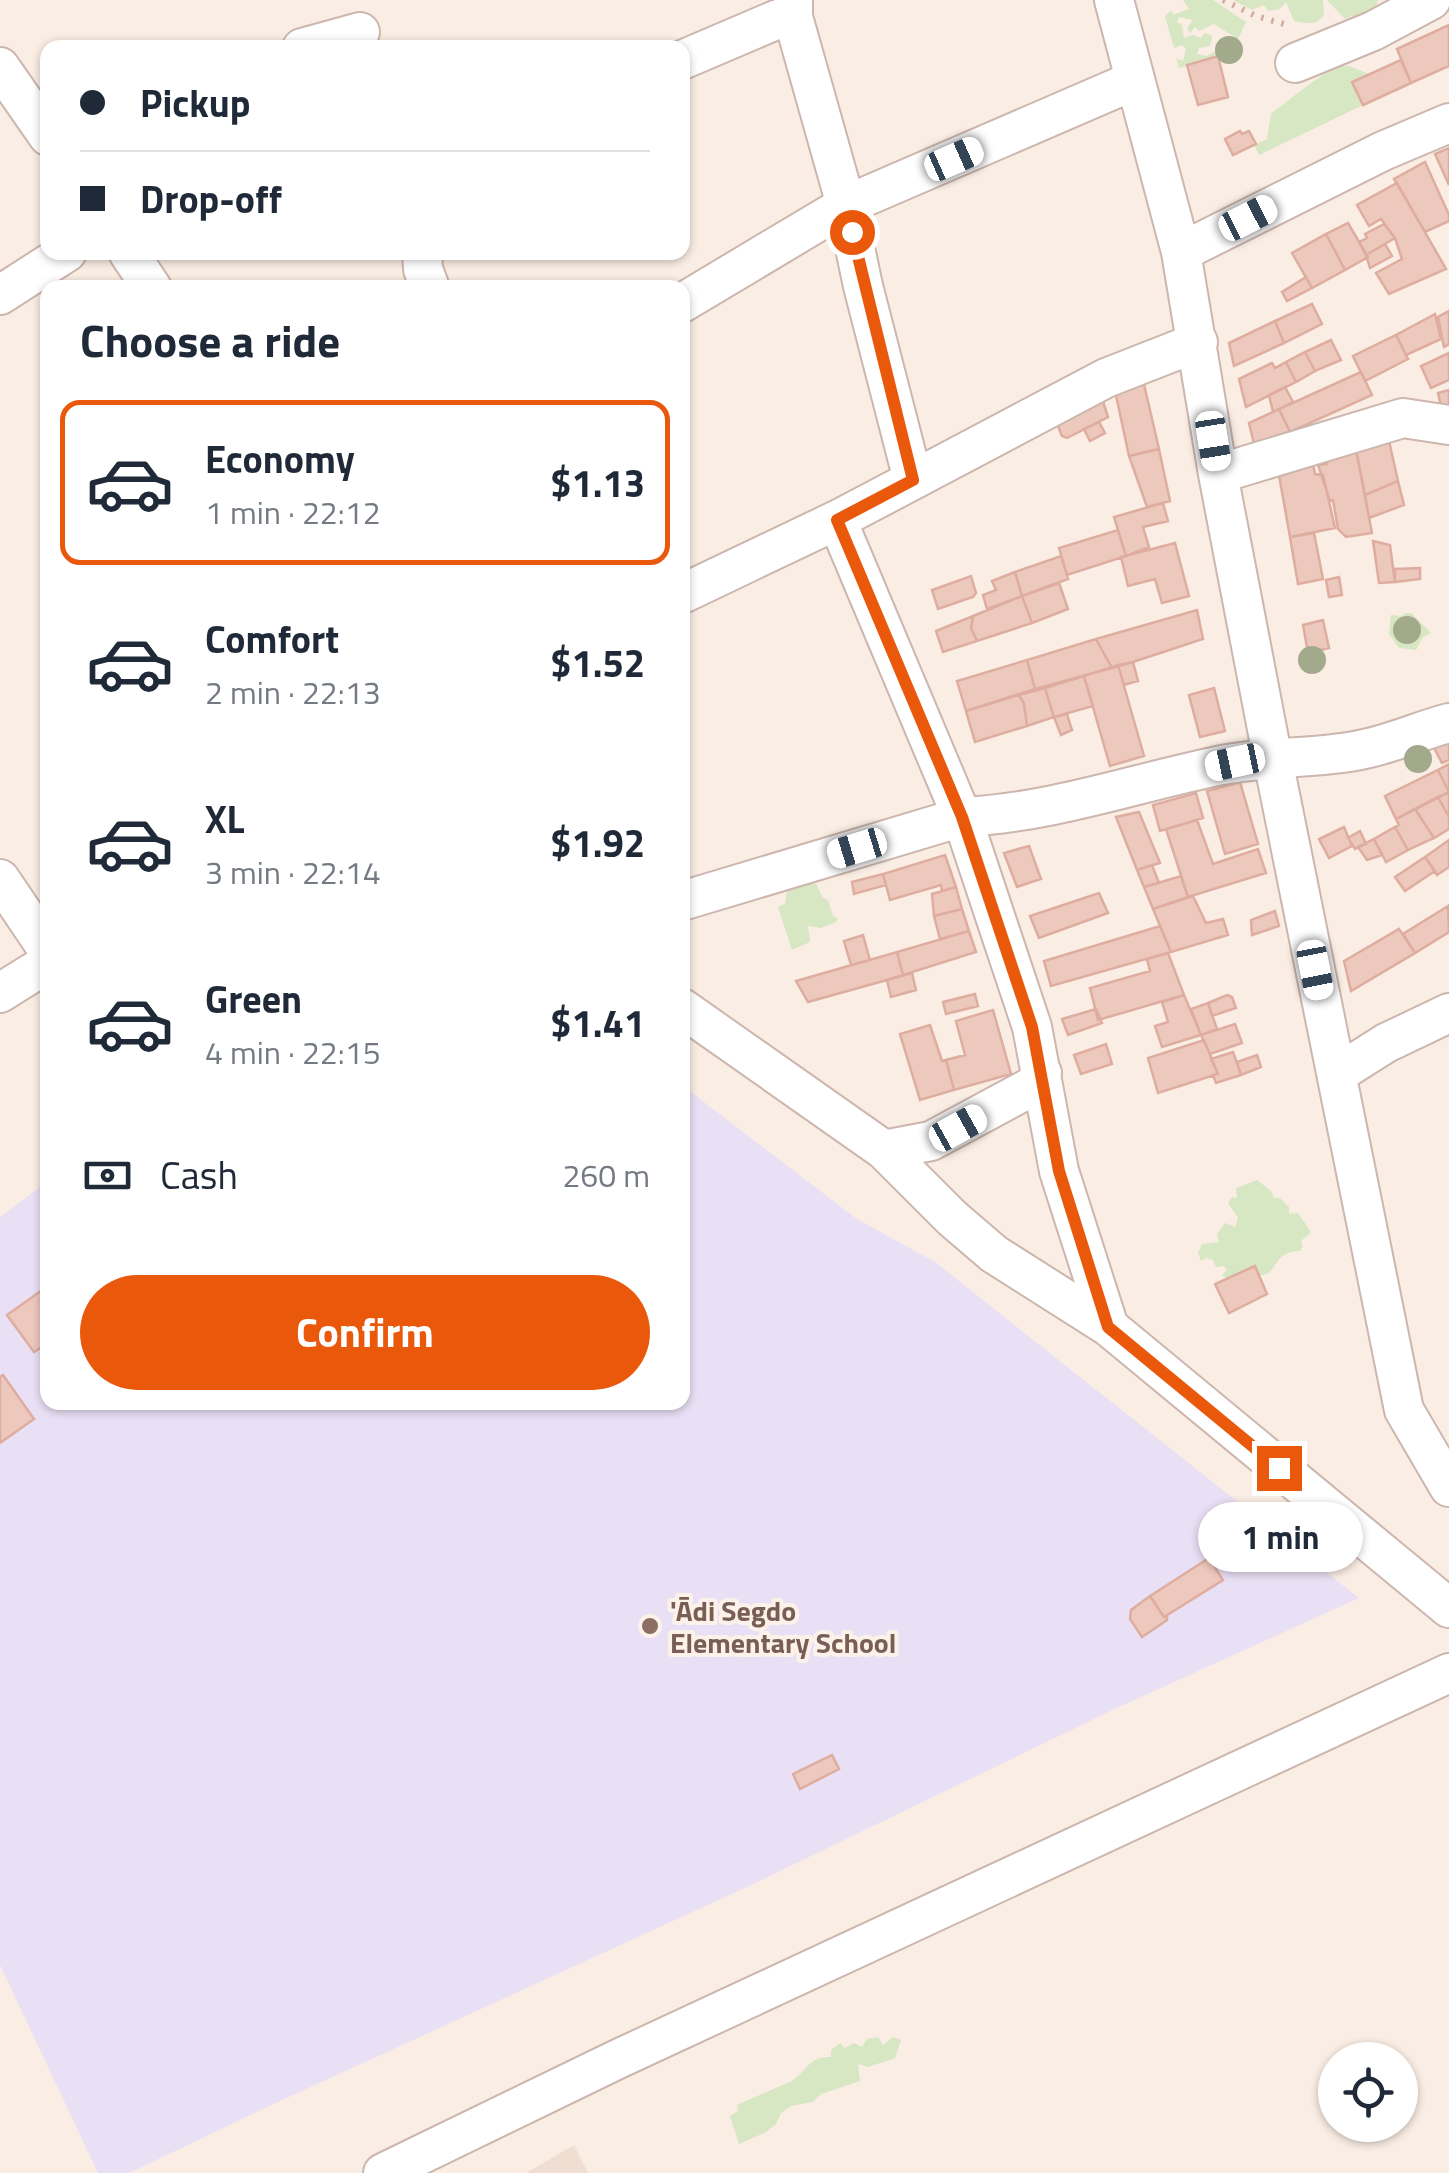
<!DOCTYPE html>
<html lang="en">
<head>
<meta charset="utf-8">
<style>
	body { margin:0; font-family:"Titillium Web",sans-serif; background:#f6f6f7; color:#1f2937; height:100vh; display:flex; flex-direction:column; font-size:38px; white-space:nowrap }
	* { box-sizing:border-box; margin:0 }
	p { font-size:32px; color:#747a83 }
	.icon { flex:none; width:55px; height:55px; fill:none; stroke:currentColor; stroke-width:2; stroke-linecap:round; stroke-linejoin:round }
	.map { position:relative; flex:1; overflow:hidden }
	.sheet { position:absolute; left:40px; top:280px; width:650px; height:1130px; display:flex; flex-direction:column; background:#fff; border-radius:20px; box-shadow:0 2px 8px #0004 }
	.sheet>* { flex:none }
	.banner { position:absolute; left:40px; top:40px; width:650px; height:220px; border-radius:20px; box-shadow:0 2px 8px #0004; display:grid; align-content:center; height:220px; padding:0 40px; background:#fff }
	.tools { position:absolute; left:1318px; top:2042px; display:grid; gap:20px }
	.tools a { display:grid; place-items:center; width:100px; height:100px; border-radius:50%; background:#fff; box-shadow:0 2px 8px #0004; font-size:50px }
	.end { position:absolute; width:45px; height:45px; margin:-22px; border:12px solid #ea580c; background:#fff; box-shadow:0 0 0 5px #fff }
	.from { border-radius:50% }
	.bubble { position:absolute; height:70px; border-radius:35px; background:#fff; box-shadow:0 2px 8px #0004; font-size:32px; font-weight:700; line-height:70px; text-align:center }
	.car { position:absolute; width:30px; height:60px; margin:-30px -15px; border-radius:12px; box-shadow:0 0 8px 2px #0007; background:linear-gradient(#fff 24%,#345 0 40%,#fff 0 76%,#345 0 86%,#fff 0) }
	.banner b { display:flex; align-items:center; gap:35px; height:95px; font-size:38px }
	.banner b+b { border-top:2px solid #e0e1e3 }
	.banner i { width:25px; height:25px; background:#1f2937 }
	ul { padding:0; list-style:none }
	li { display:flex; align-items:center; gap:30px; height:165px; margin:0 20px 15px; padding:0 20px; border:5px solid transparent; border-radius:20px }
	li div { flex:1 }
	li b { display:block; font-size:38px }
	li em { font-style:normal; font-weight:700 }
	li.active { border-color:#ea580c }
	li>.icon { width:90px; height:90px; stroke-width:1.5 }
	h2 { padding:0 40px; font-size:45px; line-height:120px }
	.pay { display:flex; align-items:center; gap:25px; height:110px; padding:0 40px; font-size:38px }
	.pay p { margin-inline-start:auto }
	.cta { display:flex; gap:20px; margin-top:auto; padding:20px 40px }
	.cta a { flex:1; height:115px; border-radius:60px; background:#ea580c; color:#fff; font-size:40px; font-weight:700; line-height:115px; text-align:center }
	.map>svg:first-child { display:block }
</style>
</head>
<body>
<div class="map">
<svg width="1449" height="2173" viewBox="0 0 1449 2173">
	<rect width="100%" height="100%" fill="#faede3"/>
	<path fill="#f1ded2" d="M574 2145 588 2173H526Z"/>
	<path fill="#eae0f6" d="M683 1086 857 1219 935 1262 1359 1598 1119 1707 745 1888 267 2107 142 2167 128 2173H98L0 1965V1217L47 1182 48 1402H682Z"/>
	<path fill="#d7e6c3" d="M1183 0H1213L1246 22 1238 39 1214 24 1199 31 1195 27 1190 33 1187 28 1193 20 1179 17 1177 22 1182 25 1184 38 1193 35 1200 38 1205 33 1212 36 1210 46 1199 48 1197 54 1206 56 1215 52 1218 56 1179 68 1176 58 1183 61 1186 49 1182 45 1174 48 1165 16 1171 11 1173 15 1189 9Z
		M1233 0H1323L1324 14C1317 27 1306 23 1294 21L1286 2 1280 9 1268 11 1264 5 1252 10Z
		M1327 0H1378L1372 17 1363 22 1352 16 1345 19Z
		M1338 66H1349L1369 74 1352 83 1363 105 1259 155 1254 145 1267 139 1271 114C1291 98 1316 78 1338 66Z
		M1406 613H1411L1431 633 1423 637 1416 650 1399 648 1389 634 1391 615 1402 616Z
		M793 882 797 888 809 882 816 884 823 898 828 900 833 916 838 918 836 922 821 928 808 926 810 942 792 950 778 907 785 904 788 884Z
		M1257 1180 1271 1191 1274 1198H1280L1289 1207V1214L1298 1213 1311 1232 1301 1241 1303 1246 1300 1251C1264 1252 1287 1285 1239 1273L1232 1282 1222 1275 1227 1270 1224 1266 1216 1267 1213 1260 1206 1258 1201 1261 1198 1253 1202 1244 1219 1242 1217 1234 1225 1223 1235 1227 1238 1218 1228 1203 1232 1197 1237 1198 1236 1188Z
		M878 2037 883 2045 893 2037 901 2040 895 2058 868 2067 858 2064 860 2081 821 2094 813 2102 791 2106 781 2113 776 2124 766 2132 739 2144 730 2116 738 2111 737 2105C754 2097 772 2090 790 2082 806 2073 808 2056 831 2057V2050L840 2043 845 2048 854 2043 862 2047 867 2039Z"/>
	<path fill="#edc8bd" stroke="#dead9f" stroke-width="2.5" d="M1449 25V66L1411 83 1397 49Z
		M1218 56 1228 97 1198 105 1187 65Z
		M1401 60 1411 83 1363 105 1352 82Z
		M1240 131 1242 134 1249 131 1256 144 1233 155 1225 139Z
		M1449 148V185L1435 154Z
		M1425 162 1449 215V221L1425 232 1394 179Z
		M1397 183 1446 269 1389 294 1376 273 1402 259 1395 238 1381 219 1369 226 1357 205Z
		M1348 223 1368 257 1345 270 1326 234Z
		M1384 224 1395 238 1366 255 1359 242 1367 238 1365 234Z
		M1326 234 1345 270 1312 288 1292 253Z
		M1385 244 1392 256 1370 268 1366 255Z
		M1306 277 1312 288 1287 301 1282 292Z
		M1312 304 1322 324 1284 343 1275 321Z
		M1449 311V344L1444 347 1438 317Z
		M1435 314 1441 339 1406 355 1396 335Z
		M1275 321 1284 343 1234 366 1229 343Z
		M1396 335 1408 359 1365 381 1353 356Z
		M1331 340 1341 360 1315 371 1305 352Z
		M1305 352 1315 371 1296 382 1286 362Z
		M1449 353V380L1431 388 1421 366Z
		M1286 362 1296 382 1246 407 1239 379 1272 363 1275 368Z
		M1361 372 1372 395 1290 432 1279 409Z
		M1143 380 1159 449 1129 456 1114 386Z
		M1285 387 1293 402 1273 412 1269 395Z
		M1449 390V414L1443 415 1438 393Z
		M1102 398 1108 417 1067 438 1062 436 1056 421Z
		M1279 409 1290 432 1255 448 1249 423Z
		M1099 422 1105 433 1090 441 1084 429Z
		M1389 441 1398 481 1365 495 1356 450Z
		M1159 449 1170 501 1147 507 1129 456Z
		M1356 450 1372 533 1346 537 1338 529 1333 500 1330 501 1318 465 1327 464V458Z
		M1312 459 1315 474 1323 475 1335 528 1290 537 1277 464Z
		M1398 481 1404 505 1369 518 1365 495Z
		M1163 503 1168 521 1143 527 1149 547 1126 556 1114 517Z
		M1118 530 1126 556 1067 575 1059 548Z
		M1314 533 1323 579 1298 584 1290 537Z
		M1373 541 1390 545 1395 582 1379 583Z
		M1175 543 1189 596 1162 603 1155 579 1128 586 1121 557Z
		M1061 556 1068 579 1022 596 1015 572Z
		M1420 568V579L1395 582V569Z
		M1015 572 1022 596 987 609 983 595 996 590 992 581Z
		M971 576 976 593 973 597 938 609 932 590Z
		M1339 577 1342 595 1329 597 1326 580Z
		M1059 583 1068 609 1032 623 1022 596Z
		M1022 596 1032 623 977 641 971 628 973 616Z
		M1197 610 1203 639 1133 662 1112 668 1096 639Z
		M973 616 971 628 977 641 943 652 936 631Z
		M1323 620 1329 648 1308 653 1303 625Z
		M1096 639 1112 668 1035 689 1027 660Z
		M1027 660 1035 689 966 711 957 681Z
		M1133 662 1138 681 1124 685 1118 665Z
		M1118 665 1144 756 1110 766 1084 676Z
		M1084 676 1093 706 1054 717 1045 688Z
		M1045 688 1054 717 1027 726 1024 704 1019 695Z
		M1214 688 1225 731 1200 737 1189 695Z
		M1019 695 1024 704 1027 726 975 742 966 711Z
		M1067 714 1072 730 1061 735 1054 717Z
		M1449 740V760L1442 763 1433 746Z
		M1449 764V792L1438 770Z
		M1438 770 1449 792 1396 819 1385 796Z
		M1240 782 1258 844 1225 854 1207 791Z
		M1449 792V817L1438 797Z
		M1196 793 1203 818 1160 831 1153 805Z
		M1438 797 1449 817V829L1434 838 1415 809Z
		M1415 809 1434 838 1408 850 1395 827 1399 825 1396 819Z
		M1139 812 1160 863 1137 870 1116 817Z
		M1197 820 1213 864 1258 849 1266 873 1188 897 1166 829Z
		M1344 827 1352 846 1329 858 1319 839Z
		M1395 827 1408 850 1386 862 1374 839Z
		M1360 831 1366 844 1355 849 1348 838Z
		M1374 839 1382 855 1367 860 1358 847Z
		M1449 840V867L1437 875 1425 857Z
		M1029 846 1041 879 1017 887 1004 853Z
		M945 855 956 887 942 891 941 885 890 900 883 874Z
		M1425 857 1435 871 1405 891 1395 877Z
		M1152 865 1159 883 1144 887 1137 870Z
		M883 874 886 885 854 894 852 882Z
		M1181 876 1188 897 1153 909 1144 887Z
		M956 887 962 909 934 916 932 894Z
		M1099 893 1108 913 1039 938 1030 916Z
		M1193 896 1206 923 1223 919 1228 935 1171 952 1153 909Z
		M1448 906 1449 932 1415 953 1403 934Z
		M962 909 969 931 940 939 934 916Z
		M1275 911 1279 926 1252 935 1251 920Z
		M1160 926 1171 952 1051 986 1044 961Z
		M1399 929 1415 953 1351 991 1344 961Z
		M969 931 976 952 903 975 897 952Z
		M863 935 870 960 851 965 844 941Z
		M897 952 903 975 887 980 808 1002 796 981Z
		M1168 953 1184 995 1098 1020 1090 988 1150 971 1147 959Z
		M912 973 916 990 891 997 887 980Z
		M975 994 978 1006 946 1014 943 1002Z
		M1184 995 1201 1035 1162 1047 1155 1026 1168 1022 1162 1002Z
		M1227 995 1232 997 1236 1008 1212 1016 1208 1003Z
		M1208 1003 1217 1029 1201 1035 1191 1009Z
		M1096 1009 1102 1023 1068 1035 1062 1019Z
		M993 1010 1011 1074 954 1090 946 1060 965 1055 956 1021Z
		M1235 1024 1242 1043 1210 1054 1201 1035Z
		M930 1025 942 1061 946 1060 954 1090 920 1100 900 1034Z
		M1204 1040 1218 1074 1158 1093 1148 1058Z
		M1106 1044 1112 1064 1081 1074 1074 1055Z
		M1233 1052 1241 1075 1216 1083 1213 1075 1218 1074 1211 1059Z
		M1257 1055 1261 1067 1241 1075 1237 1062Z
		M1255 1266 1267 1294 1229 1313 1215 1284Z
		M48 1286V1343L34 1352 7 1315Z
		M3 1375 34 1419 0 1443V1377Z
		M1209 1558 1223 1580 1164 1617 1150 1596Z
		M1150 1596 1164 1617 1167 1615V1620L1142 1637 1130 1619 1131 1610Z
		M832 1755 839 1769 800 1789 793 1774Z"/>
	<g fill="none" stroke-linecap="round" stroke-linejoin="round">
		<defs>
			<path id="minor" d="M793 0V17L846 205 863 286 913 480 837 520 962 817 1032 1027 1059 1171 1109 1327
				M1114 0 1181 252 1218 474 1273 760 1404 1410 1449 1487
				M302 48 360 32
				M682 60 792 13
				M1295 63 1373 31 1431 0
				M0 67 48 136
				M128 252 152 288
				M422 252 423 269 430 288
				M1181 252 1383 151 1449 123
				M0 295 67 252
				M682 303 846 205 1133 81
				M1218 474 1403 418 1449 425
				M913 480 1106 378 1198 342
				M682 594 837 520
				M0 879 48 950
				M682 901 962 817C1050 813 1132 784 1217 766 1267 755 1319 760 1369 748 1396 742 1422 730 1449 723
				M0 993 48 963
				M682 1008 884 1150 952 1218 994 1254 1109 1327 1449 1608
				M1337 1074 1386 1043 1449 1013
				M884 1150 931 1141 1033 1086 1042 1073
				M383 2173 618 2059 1449 1673"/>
		</defs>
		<use href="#minor" stroke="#ccb6ae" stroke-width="42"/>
		<path stroke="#d1aca1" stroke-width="6" stroke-dasharray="2.5 8" stroke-linecap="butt" d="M1223 0 1256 16 1291 26"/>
		<use href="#minor" stroke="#fff" stroke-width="38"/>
	</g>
	<g fill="#a3aa8c">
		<circle cx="1229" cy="50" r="14"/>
		<circle cx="1407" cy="630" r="14"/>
		<circle cx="1312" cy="660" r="14"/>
		<circle cx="1418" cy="759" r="14"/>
	</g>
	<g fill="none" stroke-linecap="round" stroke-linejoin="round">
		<path stroke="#ea580c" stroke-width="12" d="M852 232 913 480 837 520 962 817 1032 1027 1059 1171 1108 1327 1279 1468"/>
	</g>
	<circle fill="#8d6e63" stroke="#fdf2e9" stroke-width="4" cx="650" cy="1626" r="10"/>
	<g text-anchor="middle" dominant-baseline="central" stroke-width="8" stroke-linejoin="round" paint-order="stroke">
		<g font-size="28" font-weight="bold" fill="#785e54" stroke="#fdf2e9" text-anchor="start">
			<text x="670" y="1610">'Ādi Segdo<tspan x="670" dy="32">Elementary School</tspan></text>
		</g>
	</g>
</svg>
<div class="tools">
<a><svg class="icon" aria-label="locate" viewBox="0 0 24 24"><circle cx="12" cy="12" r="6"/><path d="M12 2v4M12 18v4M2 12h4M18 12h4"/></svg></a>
</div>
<i class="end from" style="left:852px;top:232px"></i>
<i class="end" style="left:1279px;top:1468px"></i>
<div class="bubble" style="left:1198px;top:1502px;width:165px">1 min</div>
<i class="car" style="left:954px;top:159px;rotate:66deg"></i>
<i class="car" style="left:1248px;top:218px;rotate:63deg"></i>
<i class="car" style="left:1213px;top:441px;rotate:171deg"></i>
<i class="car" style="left:1235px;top:762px;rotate:258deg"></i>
<i class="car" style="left:857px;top:848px;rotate:253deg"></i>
<i class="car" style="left:1315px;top:970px;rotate:169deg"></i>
<i class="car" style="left:958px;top:1128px;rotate:61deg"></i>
<div class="banner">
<b><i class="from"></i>Pickup</b>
<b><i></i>Drop-off</b>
</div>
<section class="sheet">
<h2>Choose a ride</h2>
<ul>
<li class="active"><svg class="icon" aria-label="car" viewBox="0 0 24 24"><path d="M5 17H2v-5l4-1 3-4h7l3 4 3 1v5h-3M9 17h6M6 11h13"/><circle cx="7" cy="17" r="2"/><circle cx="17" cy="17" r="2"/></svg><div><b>Economy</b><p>1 min · 22:12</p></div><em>$1.13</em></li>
<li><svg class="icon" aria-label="car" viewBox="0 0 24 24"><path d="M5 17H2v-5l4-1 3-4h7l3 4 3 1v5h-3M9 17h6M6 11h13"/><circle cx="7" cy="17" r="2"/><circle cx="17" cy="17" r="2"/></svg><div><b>Comfort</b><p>2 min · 22:13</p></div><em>$1.52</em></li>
<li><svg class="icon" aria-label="car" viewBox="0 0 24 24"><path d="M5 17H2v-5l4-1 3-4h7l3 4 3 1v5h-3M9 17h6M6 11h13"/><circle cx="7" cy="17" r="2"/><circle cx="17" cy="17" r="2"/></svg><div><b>XL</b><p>3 min · 22:14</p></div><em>$1.92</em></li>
<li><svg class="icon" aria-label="car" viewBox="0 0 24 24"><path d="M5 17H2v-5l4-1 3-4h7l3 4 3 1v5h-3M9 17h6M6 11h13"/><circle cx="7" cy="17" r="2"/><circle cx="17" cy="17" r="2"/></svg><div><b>Green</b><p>4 min · 22:15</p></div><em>$1.41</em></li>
</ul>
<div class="pay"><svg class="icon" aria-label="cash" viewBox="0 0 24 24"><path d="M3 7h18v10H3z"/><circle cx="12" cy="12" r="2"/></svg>Cash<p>260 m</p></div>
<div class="cta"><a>Confirm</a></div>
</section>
</div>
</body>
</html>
